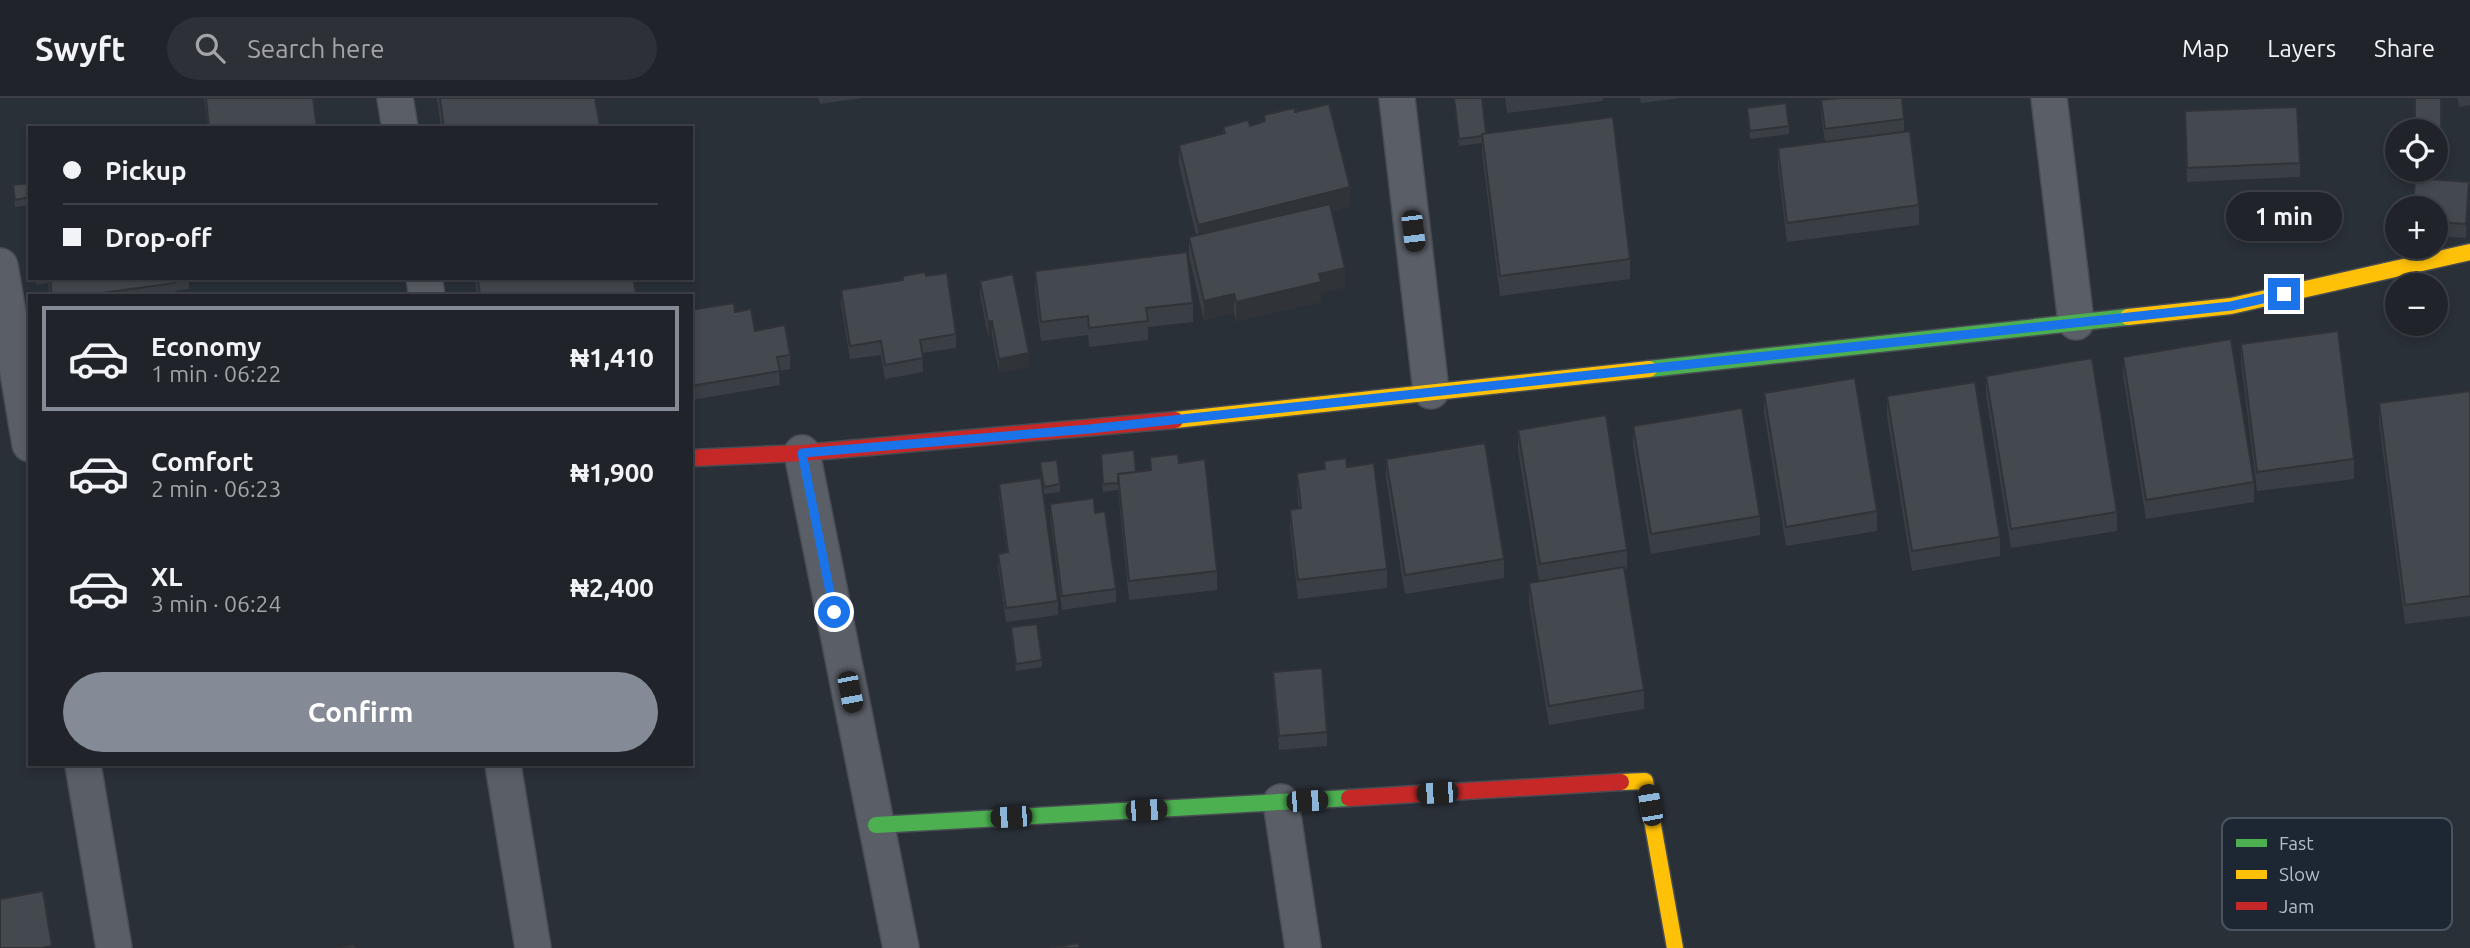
<!DOCTYPE html>
<html lang="en">
<head>
<meta charset="utf-8">
<style>
	body { margin:0; font-family:Ubuntu,sans-serif; background:#2d3036; color:#f1f3f6; height:100vh; display:flex; flex-direction:column; font-size:26px; white-space:nowrap }
	* { box-sizing:border-box; margin:0 }
	p { font-size:23px; color:#a2a4a8 }
	.icon { flex:none; width:38px; height:38px; fill:none; stroke:currentColor; stroke-width:2; stroke-linecap:round; stroke-linejoin:round }
	.map { position:relative; flex:1; overflow:hidden }
	.details { position:absolute; left:28px; top:196px; width:665px; height:472px; display:flex; flex-direction:column; background:#20242a; border-radius:0px; box-shadow:0 4px 10px #0003,0 0 0 2px #3d4147 }
	.details>* { flex:none }
	.guide { position:absolute; left:28px; top:28px; width:665px; height:154px; border-radius:0px; box-shadow:0 4px 10px #0003,0 0 0 2px #3d4147; display:grid; align-content:center; height:154px; padding:0 35px; background:#20242a }
	.tools { position:absolute; left:2385px; top:21px; display:grid; gap:14px }
	.tools a { display:grid; place-items:center; width:63px; height:63px; border-radius:50%; background:#20242a; box-shadow:0 4px 10px #0003,0 0 0 2px #3d4147; font-size:35px }
	.end { position:absolute; width:32px; height:32px; margin:-16px; border:9px solid #1a73e8; background:#fff; box-shadow:0 0 0 4px #fff }
	.from { border-radius:50% }
	.bubble { position:absolute; height:49px; border-radius:24px; background:#20242a; box-shadow:0 4px 10px #0003,0 0 0 2px #3d4147; font-size:23px; font-weight:600; line-height:49px; text-align:center }
	.car { position:absolute; width:21px; height:42px; margin:-21px -10px; border-radius:9px; box-shadow:0 0 5px 2px #0007; background:linear-gradient(#222 24%,#8ab4d8 0 40%,#222 0 76%,#8ab4d8 0 86%,#222 0) }
	.guide b { display:flex; align-items:center; gap:24px; height:66px; font-size:26px }
	.guide b+b { border-top:2px solid #3d4147 }
	.guide i { width:18px; height:18px; background:#f1f3f6 }
	ul { padding:12px 0 0; list-style:none }
	li { display:flex; align-items:center; gap:21px; height:105px; margin:0 14px 10px; padding:0 21px; border:4px solid transparent; border-radius:0px }
	li div { flex:1 }
	li b { display:block; font-size:26px }
	li em { font-style:normal; font-weight:600 }
	li.active { border-color:#848b96 }
	li>.icon { width:63px; height:63px; stroke-width:1.5 }
	.action { display:flex; gap:14px; margin-top:auto; padding:14px 35px }
	.action a { flex:1; height:80px; border-radius:42px; background:#848b96; color:#fff; font-size:28px; font-weight:600; line-height:80px; text-align:center }
	header { display:flex; align-items:center; gap:42px; box-sizing:border-box; height:98px; padding:0 35px; background:#20242a; border-bottom:2px solid #3d4147 }
	header strong { font-size:33px }
	nav { display:flex; gap:38px; margin-inline-start:auto; font-size:24px }
	.search { width:490px; height:63px; background:#2d3036; display:flex; align-items:center; gap:18px; box-sizing:border-box; padding:0 24px; border-radius:38px; color:#a2a4a8; font-size:26px }
	.map>svg:first-child { display:block }
</style>
</head>
<body>
<header>
<strong>Swyft</strong>
<div class="search"><svg class="icon" aria-label="search" viewBox="0 0 24 24"><circle cx="10" cy="10" r="6"/><path d="M15 15l6 6"/></svg>Search here</div>
<nav><a>Map</a><a>Layers</a><a>Share</a></nav>
</header>
<div class="map">
<svg width="2470" height="850" viewBox="0 0 2470 850">
	<rect width="100%" height="100%" fill="#2a3038"/>
	<g fill="none" stroke-linecap="round" stroke-linejoin="round">
		<defs>
			<path id="street" d="M395 0 400 30
				M1397 0 1431 293
				M2049 0 2076 224
				M0 168 30 346
				M424 180 427 198
				M802 355 901 850
				M83 667 114 850
				M503 667 533 850
				M1281 704 1303 850"/>
			<path id="fast" d="M1649 271 2128 219
				M876 727 1349 700"/>
			<path id="slow" d="M2128 219 2231 208 2470 154
				M1175 322 1649 271
				M1621 684 1645 683 1675 850"/>
			<path id="jam" d="M691 360 802 355 1175 322
				M1349 700 1621 684"/>
		</defs>
		<use href="#street" stroke="#484c53" stroke-width="38"/>
		<use href="#fast" stroke="#484c53" stroke-width="19"/>
		<use href="#slow" stroke="#484c53" stroke-width="19"/>
		<use href="#jam" stroke="#484c53" stroke-width="19"/>
		<use href="#street" stroke="#5a5e66" stroke-width="35"/>
		<use href="#fast" stroke="#4caf50" stroke-width="16"/>
		<use href="#slow" stroke="#ffc107" stroke-width="16"/>
		<use href="#jam" stroke="#c62828" stroke-width="16"/>
	</g>
	<path fill="#3a3f45" d="M204 0H313L317 30H208Z
		M437 0H595L600 30H441Z
		M818 0H862L820 6Z
		M1454 0 1486 36 1630 161V181L1500 198 1482 55V45L1459 48Z
		M1505 0H1603V3L1507 15Z
		M1640 0H1681L1641 5Z
		M2441 0V52H2436V33Z
		M2458 0H2470V7L2459 9Z
		M1821 2 1904 21V34L1919 107V127L1787 144 1778 69V50L1825 44 1821 16Z
		M1747 10 1789 28V36L1750 41Z
		M1295 14 1350 108 1332 113 1345 189 1321 195V204L1236 223 1234 215 1204 222 1189 158V139L1196 137 1179 66V47L1223 36V29L1250 28 1264 23V17Z
		M2185 27 2300 65V79L2187 84Z
		M30 85V107L15 109 13 87Z
		M2469 97 2466 140 2436 138V110Z
		M1035 173 1193 205V224L1148 229V242L1089 249 1088 237 1041 243 1035 192Z
		M926 178 956 236V250L922 255 923 274 885 281 881 257 850 261 841 206V192Z
		M35 180H189V191L175 193V198H50L48 185 36 187Z
		M200 180H232L201 184Z
		M475 180H633L636 198H477Z
		M980 183 1029 269 999 275 992 237 988 238 980 197Z
		M691 212 735 214 755 233 790 257V271L779 273 780 287 691 302Z
		M2241 246 2354 361V381L2257 393 2241 265Z
		M2123 259 2254 384V404L2146 421 2123 278Z
		M1986 278 2117 414V433L2011 450 1986 297Z
		M2470 293V518L2405 526 2379 324V305Z
		M1764 295 1877 413V433L1786 448 1764 314Z
		M1887 298 2000 439V458L1912 473 1887 318Z
		M1633 328 1760 418V437L1651 456 1633 348Z
		M1518 332 1627 452V471L1625 472 1644 592V611L1549 627 1529 504V485L1539 483 1518 352Z
		M1101 356 1136 374 1150 372V359L1179 365 1217 473V492L1129 502 1118 392 1103 394Z
		M1386 361 1504 461V480L1405 496 1386 380Z
		M1324 363 1347 369 1387 471V490L1298 501 1290 431V412L1299 411 1297 394V375L1324 371Z
		M1040 364 1060 386V394L1044 396Z
		M999 386 1058 503V517L1006 524 998 469V456L1007 454 999 400Z
		M1050 406 1095 415 1116 491V504L1062 512 1050 420Z
		M1011 529 1042 562V569L1016 573 1011 537Z
		M1273 574 1327 634V648L1279 652 1273 588Z"/>
	<path fill="#303338" d="M2469 84V97L2466 140V126Z
		M1350 89V108L1198 147V127Z
		M1345 170V189L1321 195V204L1236 223V204L1319 176Z
		M1234 196V215L1204 222V203Z
		M992 223V237L988 238V224Z
		M1029 255V269L999 275V261Z"/>
	<path fill="#444950" stroke="#303338" stroke-width="2" d="M206 0H313L317 30H209Z
		M440 0H595L600 29 444 30Z
		M1454 0H1482L1486 36H1482V38L1459 41Z
		M1839 0H1902L1904 21 1825 31 1821 2Z
		M2415 0H2441V39L2436 38V33H2415Z
		M1786 5 1789 28 1750 33 1747 10Z
		M1329 6 1350 89 1198 127 1179 47 1225 35 1223 29 1248 22 1250 28 1265 23 1264 17 1294 10 1295 14Z
		M2297 9 2300 65 2187 70 2185 13Z
		M1613 19 1630 161 1500 178 1482 36Z
		M1910 33 1919 107 1787 125 1778 50Z
		M2415 80 2469 84 2466 126 2436 124V110H2413Z
		M30 85V99L15 102 13 87Z
		M1330 106 1345 170 1319 176 1321 184 1236 204 1234 196 1204 203 1189 139Z
		M1187 154 1193 205 1146 210 1148 223 1089 230 1088 218 1041 224 1035 173Z
		M925 174 926 178 947 175 956 236 920 242 923 260 885 267 881 243 850 248 841 192 903 182V178Z
		M1013 176 1029 255 999 261 992 223 988 224 980 183Z
		M50 180H174L175 185 80 198H52Z
		M478 180H633L636 195 619 198H480Z
		M734 205 735 214 751 211 755 233 785 227 790 257 777 259 780 273 691 288V212Z
		M2338 233 2354 361 2257 374 2241 246Z
		M2231 241 2254 384 2146 402 2123 259Z
		M2092 260 2117 414 2011 431 1986 278Z
		M1855 280 1877 413 1786 429 1764 295Z
		M1975 284 2000 439 1912 453 1887 298Z
		M2470 293V498L2405 507 2379 305Z
		M1742 310 1760 418 1651 436 1633 328Z
		M1606 317 1627 452 1540 466 1518 332Z
		M1485 345 1504 461 1405 477 1386 361Z
		M1134 352 1136 374 1118 376V385L1103 386 1101 356Z
		M1178 356 1179 365 1205 361 1217 473 1129 483 1118 376 1151 372 1150 359Z
		M1346 360 1347 369 1374 365 1387 471 1298 482 1290 412 1301 410 1297 375 1325 371 1324 363Z
		M1057 362 1060 386 1044 389 1040 364Z
		M1041 380 1058 503 1006 510 998 456 1008 454 999 386Z
		M1094 400 1095 415 1105 413 1116 491 1062 498 1050 406Z
		M1624 469 1644 592 1549 608 1529 485Z
		M1037 526 1042 562 1016 566 1011 529Z
		M1322 570 1327 634 1279 638 1273 574Z
		M43 793 52 848 41 850H0V801Z
		M1079 845V850H1051Z
		M354 847 355 850H338Z"/>
	<g fill="none" stroke-linecap="round" stroke-linejoin="round">
		<path stroke="#1a73e8" stroke-width="9" d="M834 514 802 355 1089 331 2231 208 2284 196"/>
	</g>
	<rect x="2222" y="720" width="230" height="112" rx="10" fill="#1d2633" stroke="#4a5360" stroke-width="2"/>
	<rect x="2236" y="741" width="31" height="8" fill="#4caf50"/>
	<rect x="2236" y="772" width="31" height="9" fill="#ffc107"/>
	<rect x="2236" y="804" width="31" height="8" fill="#c62828"/>
	<g font-size="19" fill="#b4bcc9">
		<text x="2279" y="752">Fast</text>
		<text x="2279" y="783">Slow</text>
		<text x="2279" y="815">Jam</text>
	</g>
</svg>
<div class="tools">
<a><svg class="icon" aria-label="locate" viewBox="0 0 24 24"><circle cx="12" cy="12" r="6"/><path d="M12 2v4M12 18v4M2 12h4M18 12h4"/></svg></a>
<a>+</a>
<a>−</a>
</div>
<i class="end from" style="left:834px;top:514px"></i>
<i class="end" style="left:2284px;top:196px"></i>
<div class="bubble" style="left:2226px;top:94px;width:116px">1 min</div>
<i class="car" style="left:1413px;top:133px;rotate:173deg"></i>
<i class="car" style="left:850px;top:594px;rotate:169deg"></i>
<i class="car" style="left:1437px;top:695px;rotate:267deg"></i>
<i class="car" style="left:1307px;top:703px;rotate:87deg"></i>
<i class="car" style="left:1650px;top:707px;rotate:350deg"></i>
<i class="car" style="left:1146px;top:712px;rotate:87deg"></i>
<i class="car" style="left:1011px;top:719px;rotate:267deg"></i>
<div class="guide">
<b><i class="from"></i>Pickup</b>
<b><i></i>Drop-off</b>
</div>
<section class="details">
<ul>
<li class="active"><svg class="icon" aria-label="car" viewBox="0 0 24 24"><path d="M5 17H2v-5l4-1 3-4h7l3 4 3 1v5h-3M9 17h6M6 11h13"/><circle cx="7" cy="17" r="2"/><circle cx="17" cy="17" r="2"/></svg><div><b>Economy</b><p>1 min · 06:22</p></div><em>₦1,410</em></li>
<li><svg class="icon" aria-label="car" viewBox="0 0 24 24"><path d="M5 17H2v-5l4-1 3-4h7l3 4 3 1v5h-3M9 17h6M6 11h13"/><circle cx="7" cy="17" r="2"/><circle cx="17" cy="17" r="2"/></svg><div><b>Comfort</b><p>2 min · 06:23</p></div><em>₦1,900</em></li>
<li><svg class="icon" aria-label="car" viewBox="0 0 24 24"><path d="M5 17H2v-5l4-1 3-4h7l3 4 3 1v5h-3M9 17h6M6 11h13"/><circle cx="7" cy="17" r="2"/><circle cx="17" cy="17" r="2"/></svg><div><b>XL</b><p>3 min · 06:24</p></div><em>₦2,400</em></li>
</ul>
<div class="action"><a>Confirm</a></div>
</section>
</div>
</body>
</html>
